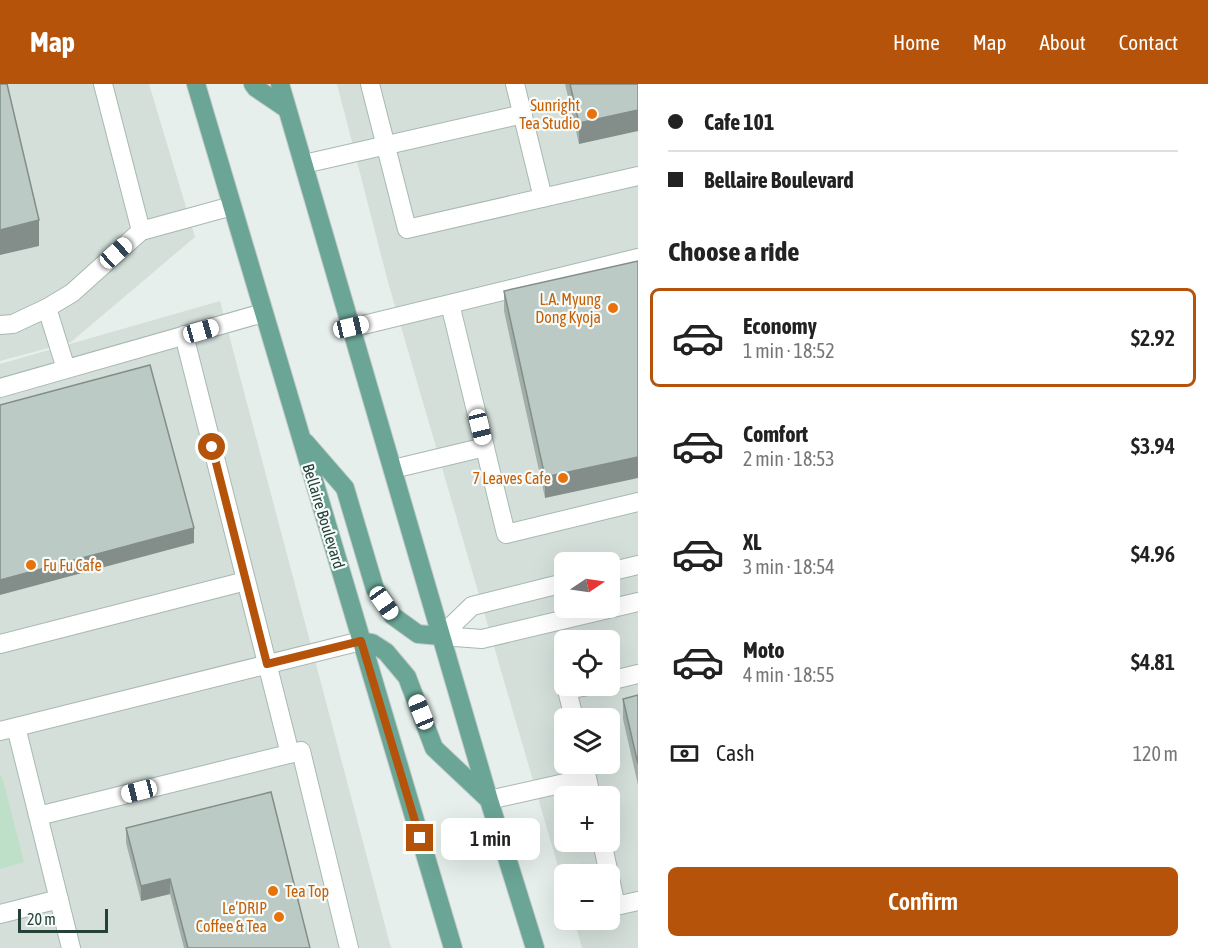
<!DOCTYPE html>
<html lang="en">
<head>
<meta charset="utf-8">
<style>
	body { margin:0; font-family:"Asap Condensed",sans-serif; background:#f6f6f6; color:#222; height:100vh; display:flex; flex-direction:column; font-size:22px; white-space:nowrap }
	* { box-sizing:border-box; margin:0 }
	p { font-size:20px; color:#767676 }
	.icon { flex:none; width:33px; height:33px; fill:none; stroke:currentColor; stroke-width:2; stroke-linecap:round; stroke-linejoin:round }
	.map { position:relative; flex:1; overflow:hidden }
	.panel { display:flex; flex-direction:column; background:#fff; width:570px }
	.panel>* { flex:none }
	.guide { display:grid; align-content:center; height:132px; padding:0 30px; background:#fff }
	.needle { width:39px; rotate:77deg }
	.buttons { position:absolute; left:554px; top:468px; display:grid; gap:12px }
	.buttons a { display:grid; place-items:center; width:66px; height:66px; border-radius:9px; background:#fff; box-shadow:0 6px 24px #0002; font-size:30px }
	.scale { position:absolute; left:18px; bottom:15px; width:90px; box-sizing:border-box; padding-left:6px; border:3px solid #24423a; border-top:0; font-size:16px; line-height:21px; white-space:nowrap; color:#24423a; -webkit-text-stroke:4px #f7fbf9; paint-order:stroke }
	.end { position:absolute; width:27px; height:27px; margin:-14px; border:8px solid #b45309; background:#fff; box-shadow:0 0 0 3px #fff }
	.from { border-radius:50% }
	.bubble { position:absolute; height:42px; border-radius:9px; background:#fff; box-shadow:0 6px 24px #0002; font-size:20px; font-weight:600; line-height:42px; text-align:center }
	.car { position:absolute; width:18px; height:36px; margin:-18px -9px; border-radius:8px; box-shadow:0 0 4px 2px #0007; background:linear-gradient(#fff 24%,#345 0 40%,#fff 0 76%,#345 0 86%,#fff 0) }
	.guide b { display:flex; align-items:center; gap:21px; height:57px; font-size:22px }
	.guide b+b { border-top:2px solid #e0e0e0 }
	.guide i { width:15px; height:15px; background:#222 }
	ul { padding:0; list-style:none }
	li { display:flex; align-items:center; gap:18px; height:99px; margin:0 12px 9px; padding:0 18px; border:3px solid transparent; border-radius:9px }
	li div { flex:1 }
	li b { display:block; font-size:22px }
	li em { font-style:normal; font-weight:600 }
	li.selected { border-color:#b45309 }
	li>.icon { width:54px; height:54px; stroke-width:1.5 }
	h2 { padding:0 30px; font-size:27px; line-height:72px }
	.pay { display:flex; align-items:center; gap:15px; height:66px; padding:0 30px; font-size:22px }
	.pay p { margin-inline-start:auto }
	.button { display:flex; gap:12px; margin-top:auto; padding:12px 30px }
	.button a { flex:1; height:69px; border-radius:9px; background:#b45309; color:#fff; font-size:24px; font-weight:600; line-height:69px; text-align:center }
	header { display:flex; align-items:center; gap:36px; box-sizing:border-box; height:84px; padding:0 30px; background:#b45309; color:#fff }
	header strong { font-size:28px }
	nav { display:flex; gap:33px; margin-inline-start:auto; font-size:21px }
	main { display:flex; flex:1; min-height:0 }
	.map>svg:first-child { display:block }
</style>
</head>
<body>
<header>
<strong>Map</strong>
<nav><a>Home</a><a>Map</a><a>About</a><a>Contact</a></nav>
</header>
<main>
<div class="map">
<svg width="638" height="864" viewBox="0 0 638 864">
	<rect width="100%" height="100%" fill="#e6efeb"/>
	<path fill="#d4dfda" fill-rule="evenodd" d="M0 0H149L195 153 71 258 0 277Z
		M337 0H638V864H582L574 836H609V790H564V803L388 198ZM564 478H609V524H564ZM564 556H609V602H564ZM564 634H609V680H564ZM564 712H609V758H564Z
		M220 217 391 864H0V280Z"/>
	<path fill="#bfe0c8" d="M0 692H2L24 778 0 785Z"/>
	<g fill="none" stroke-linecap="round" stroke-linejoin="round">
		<defs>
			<path id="service" d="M103 0 141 147
				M370 0 407 145 638 92
				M515 0 543 114
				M304 80 523 30
				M450 220 506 450 638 418
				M47 224 66 285
				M0 241 13 240 47 224 72 209 141 147 232 122
				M351 244 638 174
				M184 251 290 670
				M0 304 263 229
				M393 385 485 363
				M609 488 638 481
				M441 552 482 555 638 518
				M441 552 472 522 564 499
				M0 560 246 497
				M609 597 638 590
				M574 634 567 606 588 602
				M16 643 71 864
				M0 647 361 557
				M584 680 591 712
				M489 716 587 694
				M38 732 301 667 349 864
				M602 758 616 822 638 817
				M0 830 59 815"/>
			<path id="primary" d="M196 0 453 864
				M253 0 256 4 287 25
				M280 0 489 716 535 864
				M305 358 345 404 375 505 393 532 418 550 441 552
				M361 557 372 559 386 568 407 593 434 664 488 715"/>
		</defs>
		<use href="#service" stroke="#a8b8b2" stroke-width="20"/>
		<use href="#primary" stroke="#c2cac8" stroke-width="20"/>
		<use href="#service" stroke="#fff" stroke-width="18"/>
		<use href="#primary" stroke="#6aa596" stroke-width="18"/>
	</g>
	<path fill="#a1aea9" d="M565 0H638L579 60Z
		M638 177 545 414 504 227V207Z
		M638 611V701L623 635V615Z
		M126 744 310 864H184L170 810 141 817 126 759Z"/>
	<path fill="#838d89" d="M638 26V47L579 60V39Z
		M39 136V162L0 171V146Z
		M638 373V394L545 414V393Z
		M194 444V459L0 511V496Z
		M170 795V810L141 817V802Z"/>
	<path fill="#bbcac4" stroke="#838d89" stroke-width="1.5" d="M0 0H7L39 136 0 146Z
		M570 0H638V26L579 39Z
		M638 177V373L545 393 504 207Z
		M150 281 194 444 0 496V321Z
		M638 611V680L623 615Z
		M271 708 310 864H188L170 795 141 802 126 744Z"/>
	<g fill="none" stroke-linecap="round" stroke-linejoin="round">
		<path stroke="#b45309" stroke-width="8" d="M212 363 267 580 361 557 420 754"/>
	</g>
	<g fill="#e8710a" stroke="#f7fbf9" stroke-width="2">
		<circle cx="592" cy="30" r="6"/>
		<circle cx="613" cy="224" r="6"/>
		<circle cx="563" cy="394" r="6"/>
		<circle cx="31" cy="481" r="6"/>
		<circle cx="273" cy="807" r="6"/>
		<circle cx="279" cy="833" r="6"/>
	</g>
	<g text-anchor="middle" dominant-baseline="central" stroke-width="4.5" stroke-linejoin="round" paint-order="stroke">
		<g font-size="16" fill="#c56008" stroke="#f7fbf9" text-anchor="end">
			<text x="580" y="21">Sunright<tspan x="580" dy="18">Tea Studio</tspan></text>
			<text x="601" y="215">L.A. Myung<tspan x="601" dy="18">Dong Kyoja</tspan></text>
			<text x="551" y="394">7 Leaves Cafe</text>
			<text x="43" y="481" text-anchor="start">Fu Fu Cafe</text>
			<text x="285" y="807" text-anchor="start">Tea Top</text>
			<text x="267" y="824">Le’DRIP<tspan x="267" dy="18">Coffee &amp; Tea</tspan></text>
		</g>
		<g font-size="16" fill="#24423a" stroke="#f7fbf9">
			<text transform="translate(324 432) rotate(73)">Bellaire Boulevard</text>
		</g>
	</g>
</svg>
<div class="buttons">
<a><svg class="needle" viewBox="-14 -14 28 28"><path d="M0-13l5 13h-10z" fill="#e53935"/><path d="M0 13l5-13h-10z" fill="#767676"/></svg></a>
<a><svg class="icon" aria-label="locate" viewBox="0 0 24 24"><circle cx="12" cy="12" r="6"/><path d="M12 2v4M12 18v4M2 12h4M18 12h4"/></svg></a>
<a><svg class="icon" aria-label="layers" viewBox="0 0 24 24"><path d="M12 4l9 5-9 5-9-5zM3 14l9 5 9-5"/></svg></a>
<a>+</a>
<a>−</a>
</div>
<div class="scale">20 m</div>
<i class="end from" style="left:212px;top:363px"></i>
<i class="end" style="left:420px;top:754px"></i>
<div class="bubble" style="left:441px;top:734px;width:99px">1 min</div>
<i class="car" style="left:116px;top:169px;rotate:48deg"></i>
<i class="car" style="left:351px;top:243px;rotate:77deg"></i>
<i class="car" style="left:201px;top:247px;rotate:74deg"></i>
<i class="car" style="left:480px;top:343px;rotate:166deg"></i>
<i class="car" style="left:384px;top:519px;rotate:145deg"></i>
<i class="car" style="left:421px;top:628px;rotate:338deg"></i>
<i class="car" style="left:139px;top:707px;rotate:256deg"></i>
</div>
<section class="panel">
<div class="guide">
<b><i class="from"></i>Cafe 101</b>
<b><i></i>Bellaire Boulevard</b>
</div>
<h2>Choose a ride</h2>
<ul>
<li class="selected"><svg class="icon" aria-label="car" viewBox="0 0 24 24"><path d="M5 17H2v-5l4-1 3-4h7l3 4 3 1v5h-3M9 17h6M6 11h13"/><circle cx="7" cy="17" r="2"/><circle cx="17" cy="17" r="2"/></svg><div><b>Economy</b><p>1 min · 18:52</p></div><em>$2.92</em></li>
<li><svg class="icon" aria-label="car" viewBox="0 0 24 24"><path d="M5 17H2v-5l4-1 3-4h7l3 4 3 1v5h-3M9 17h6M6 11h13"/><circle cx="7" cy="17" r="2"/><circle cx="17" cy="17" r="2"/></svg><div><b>Comfort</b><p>2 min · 18:53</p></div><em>$3.94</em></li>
<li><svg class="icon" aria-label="car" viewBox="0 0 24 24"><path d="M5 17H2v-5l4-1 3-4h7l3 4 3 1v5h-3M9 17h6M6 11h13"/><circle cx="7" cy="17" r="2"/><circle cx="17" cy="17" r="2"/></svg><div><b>XL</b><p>3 min · 18:54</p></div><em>$4.96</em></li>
<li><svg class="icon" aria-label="car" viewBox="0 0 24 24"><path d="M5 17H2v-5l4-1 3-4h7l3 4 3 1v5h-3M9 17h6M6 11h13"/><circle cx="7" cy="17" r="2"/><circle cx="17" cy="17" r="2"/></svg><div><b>Moto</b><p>4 min · 18:55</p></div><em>$4.81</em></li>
</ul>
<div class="pay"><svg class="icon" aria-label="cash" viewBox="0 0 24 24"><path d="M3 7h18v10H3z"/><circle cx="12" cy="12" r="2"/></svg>Cash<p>120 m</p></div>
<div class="button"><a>Confirm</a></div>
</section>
</main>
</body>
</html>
